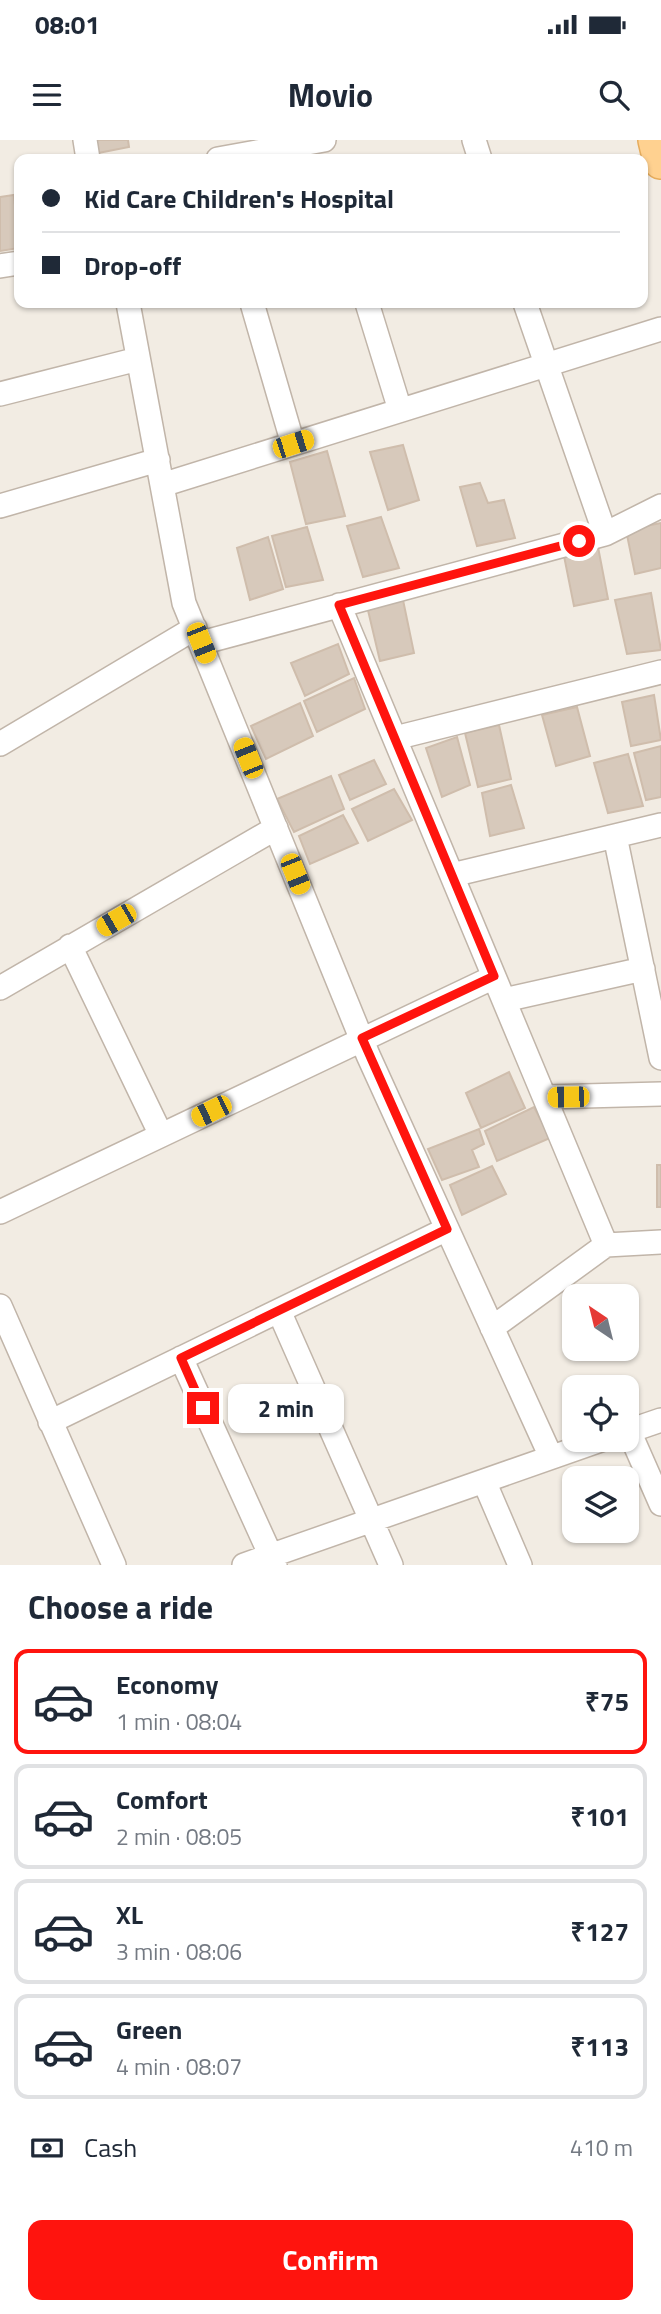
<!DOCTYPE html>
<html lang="en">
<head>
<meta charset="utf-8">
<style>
	body { margin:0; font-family:"Titillium Web",sans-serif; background:#f2f2f3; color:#1f2937; height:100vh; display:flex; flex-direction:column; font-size:26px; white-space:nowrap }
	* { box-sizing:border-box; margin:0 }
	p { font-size:23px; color:#747a83 }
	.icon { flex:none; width:38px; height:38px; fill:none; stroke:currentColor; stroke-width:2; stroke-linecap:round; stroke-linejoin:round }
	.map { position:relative; height:1425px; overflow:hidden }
	.panel { display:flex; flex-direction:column; background:#fff; flex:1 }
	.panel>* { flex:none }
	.top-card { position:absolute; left:14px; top:14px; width:634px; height:154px; border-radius:14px; box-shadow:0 2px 5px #0004; display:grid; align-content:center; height:154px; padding:0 28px; background:#fff }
	.needle { width:46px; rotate:325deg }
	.tools { position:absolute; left:562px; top:1144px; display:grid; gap:14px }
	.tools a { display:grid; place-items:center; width:77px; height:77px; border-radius:14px; background:#fff; box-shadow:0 2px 5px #0004; font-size:35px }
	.end { position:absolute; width:32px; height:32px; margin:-16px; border:9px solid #ff140e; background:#fff; box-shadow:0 0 0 4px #fff }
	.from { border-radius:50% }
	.bubble { position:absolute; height:49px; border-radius:14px; background:#fff; box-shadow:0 2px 5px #0004; font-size:23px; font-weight:700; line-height:49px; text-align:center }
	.car { position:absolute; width:21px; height:42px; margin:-21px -10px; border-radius:9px; box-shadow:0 0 5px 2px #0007; background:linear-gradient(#f5c518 24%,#345 0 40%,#f5c518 0 76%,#345 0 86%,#f5c518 0) }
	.top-card b { display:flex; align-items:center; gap:24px; height:66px; font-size:26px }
	.top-card b+b { border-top:2px solid #e0e1e3 }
	.top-card i { width:18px; height:18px; background:#1f2937 }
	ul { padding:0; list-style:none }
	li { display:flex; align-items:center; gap:21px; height:105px; margin:0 14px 10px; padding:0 14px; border:4px solid #e0e1e3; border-radius:14px }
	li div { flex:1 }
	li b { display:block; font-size:26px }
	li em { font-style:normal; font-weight:700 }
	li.active { border-color:#ff140e }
	li>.icon { width:63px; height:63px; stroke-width:1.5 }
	h2 { padding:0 28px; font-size:32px; line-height:84px }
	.pay { display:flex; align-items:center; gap:18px; height:77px; padding:0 28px; font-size:26px }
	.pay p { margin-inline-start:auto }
	.action { display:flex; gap:14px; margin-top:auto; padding:14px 28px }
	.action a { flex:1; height:80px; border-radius:14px; background:#ff140e; color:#fff; font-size:28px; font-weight:700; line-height:80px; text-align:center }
	.status { display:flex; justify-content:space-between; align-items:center; height:49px; padding:0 35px; background:#fff; direction:ltr }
	.status svg { height:19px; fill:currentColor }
	header { display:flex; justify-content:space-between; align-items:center; height:91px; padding:0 28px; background:#fff; font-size:32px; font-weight:700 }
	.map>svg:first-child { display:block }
</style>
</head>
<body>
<div class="status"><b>08:01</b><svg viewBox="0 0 49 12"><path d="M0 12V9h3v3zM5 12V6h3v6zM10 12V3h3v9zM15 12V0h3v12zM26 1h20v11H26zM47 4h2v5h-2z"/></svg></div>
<header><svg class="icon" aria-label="menu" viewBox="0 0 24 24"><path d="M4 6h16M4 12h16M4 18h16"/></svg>Movio<svg class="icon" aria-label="search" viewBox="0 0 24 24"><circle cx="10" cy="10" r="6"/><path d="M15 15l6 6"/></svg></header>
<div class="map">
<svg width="661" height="1425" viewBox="0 0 661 1425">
	<rect width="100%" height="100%" fill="#f2ece3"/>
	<path fill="#d7c9bb" stroke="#cfbdac" stroke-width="2" d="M95 0H128L129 7 98 13Z
		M14 55 19 108 0 111V57Z
		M403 305 419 360 388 370 370 312Z
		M327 311 345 376 306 384 290 322Z
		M480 343 488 363 504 360 515 398 477 406 460 347Z
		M381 377 399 428 363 437 347 386Z
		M661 383V428L635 434 626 390Z
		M307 387 323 440 286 447 272 396Z
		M268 397 283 449 250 460 237 408Z
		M598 407 608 459 574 466 564 416Z
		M651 453 661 510 627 514 615 460Z
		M403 460 414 513 380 521 367 466Z
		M338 504 349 534 305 556 291 523Z
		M354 538 365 569 317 592 304 561Z
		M654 555 661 600 631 606 622 562Z
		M300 563 313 596 266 619 251 586Z
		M577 567 590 616 556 626 542 575Z
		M499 585 511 639 478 647 465 593Z
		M457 597 470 645 442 657 426 608Z
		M661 606V657L646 660 634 613Z
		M628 614 643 666 608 673 594 623Z
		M374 620 386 644 350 660 339 635Z
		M331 636 344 669 294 692 277 659Z
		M511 645 524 688 490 696 482 653Z
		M394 649 412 680 368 701 352 669Z
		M343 675 358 703 310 724 299 696Z
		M509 932 525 968 481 988 466 953Z
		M534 967 550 998 497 1021 485 991Z
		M479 989 484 1004 472 1010 479 1027 442 1040 428 1009Z
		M657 1025H661V1067H657Z
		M492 1026 506 1054 462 1075 450 1045Z"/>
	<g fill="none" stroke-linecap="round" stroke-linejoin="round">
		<defs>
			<path id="minor" d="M85 0 88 19
				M474 0 480 19
				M218 19 324 0
				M0 126 19 123
				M128 163 184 463 368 915 551 1317
				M252 163 293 304
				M367 163 400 270
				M525 163 605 394 661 366
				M0 254 138 219
				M162 345 661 189
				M0 366 158 320
				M339 465 606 1105 661 1102
				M201 503 605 394
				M395 598 661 532
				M0 604 195 488
				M615 696 661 918
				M452 735 661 685
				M70 806 161 995
				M0 848 276 688
				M504 860 643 829
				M545 957 661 954
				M0 1072 494 837
				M0 1166 114 1425
				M279 1171 391 1425
				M492 1188 606 1105
				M181 1218 275 1425
				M50 1282 447 1089
				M629 1291 661 1364
				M626 1292 661 1280
				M484 1341 520 1425
				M244 1425 601 1300"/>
			<path id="primary" d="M656 0 661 21"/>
		</defs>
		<use href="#minor" stroke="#c1b5a9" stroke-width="26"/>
		<use href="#primary" stroke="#e6ac5d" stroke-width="38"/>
		<use href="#minor" stroke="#fff" stroke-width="23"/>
		<use href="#primary" stroke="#ffd190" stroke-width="35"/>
	</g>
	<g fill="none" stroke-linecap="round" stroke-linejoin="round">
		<path stroke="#ff140e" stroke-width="9" d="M203 1268 181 1218 447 1089 362 898 494 836 339 465 579 401"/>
	</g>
</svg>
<div class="tools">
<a><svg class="needle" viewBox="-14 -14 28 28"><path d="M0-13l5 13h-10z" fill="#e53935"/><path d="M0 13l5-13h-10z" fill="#747a83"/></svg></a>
<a><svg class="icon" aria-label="locate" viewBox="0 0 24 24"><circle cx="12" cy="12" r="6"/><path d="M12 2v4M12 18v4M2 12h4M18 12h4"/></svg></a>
<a><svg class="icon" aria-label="layers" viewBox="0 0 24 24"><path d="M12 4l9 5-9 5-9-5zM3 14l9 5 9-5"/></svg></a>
</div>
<i class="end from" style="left:579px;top:401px"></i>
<i class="end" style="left:203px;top:1268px"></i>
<div class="bubble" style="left:228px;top:1244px;width:116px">2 min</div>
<i class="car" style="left:293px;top:304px;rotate:72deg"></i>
<i class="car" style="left:201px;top:503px;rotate:158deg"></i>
<i class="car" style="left:248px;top:618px;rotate:338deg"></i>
<i class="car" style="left:295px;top:734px;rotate:158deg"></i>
<i class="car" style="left:116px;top:780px;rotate:240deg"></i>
<i class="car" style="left:568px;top:957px;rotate:269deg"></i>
<i class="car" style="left:211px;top:971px;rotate:244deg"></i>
<div class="top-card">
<b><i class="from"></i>Kid Care Children's Hospital</b>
<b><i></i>Drop-off</b>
</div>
</div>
<section class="panel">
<h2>Choose a ride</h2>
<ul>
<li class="active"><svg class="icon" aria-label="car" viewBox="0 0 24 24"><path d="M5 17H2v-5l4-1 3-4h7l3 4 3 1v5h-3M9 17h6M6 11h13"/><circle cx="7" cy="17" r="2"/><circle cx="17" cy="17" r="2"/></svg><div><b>Economy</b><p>1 min · 08:04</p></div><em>₹75</em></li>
<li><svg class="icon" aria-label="car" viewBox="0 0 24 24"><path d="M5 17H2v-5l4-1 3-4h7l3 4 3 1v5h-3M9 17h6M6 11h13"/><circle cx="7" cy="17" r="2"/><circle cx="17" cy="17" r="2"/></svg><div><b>Comfort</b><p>2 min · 08:05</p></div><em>₹101</em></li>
<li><svg class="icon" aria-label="car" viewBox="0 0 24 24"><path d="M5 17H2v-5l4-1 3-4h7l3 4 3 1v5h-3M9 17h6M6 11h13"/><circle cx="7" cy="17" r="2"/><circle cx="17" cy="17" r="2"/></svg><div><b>XL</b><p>3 min · 08:06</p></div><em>₹127</em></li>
<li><svg class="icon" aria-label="car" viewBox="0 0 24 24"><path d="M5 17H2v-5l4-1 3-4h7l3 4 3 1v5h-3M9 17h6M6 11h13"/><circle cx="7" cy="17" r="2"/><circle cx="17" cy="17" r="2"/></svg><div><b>Green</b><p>4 min · 08:07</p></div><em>₹113</em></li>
</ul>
<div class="pay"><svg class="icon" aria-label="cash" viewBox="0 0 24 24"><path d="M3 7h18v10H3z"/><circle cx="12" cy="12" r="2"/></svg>Cash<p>410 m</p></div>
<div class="action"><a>Confirm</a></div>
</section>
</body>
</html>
